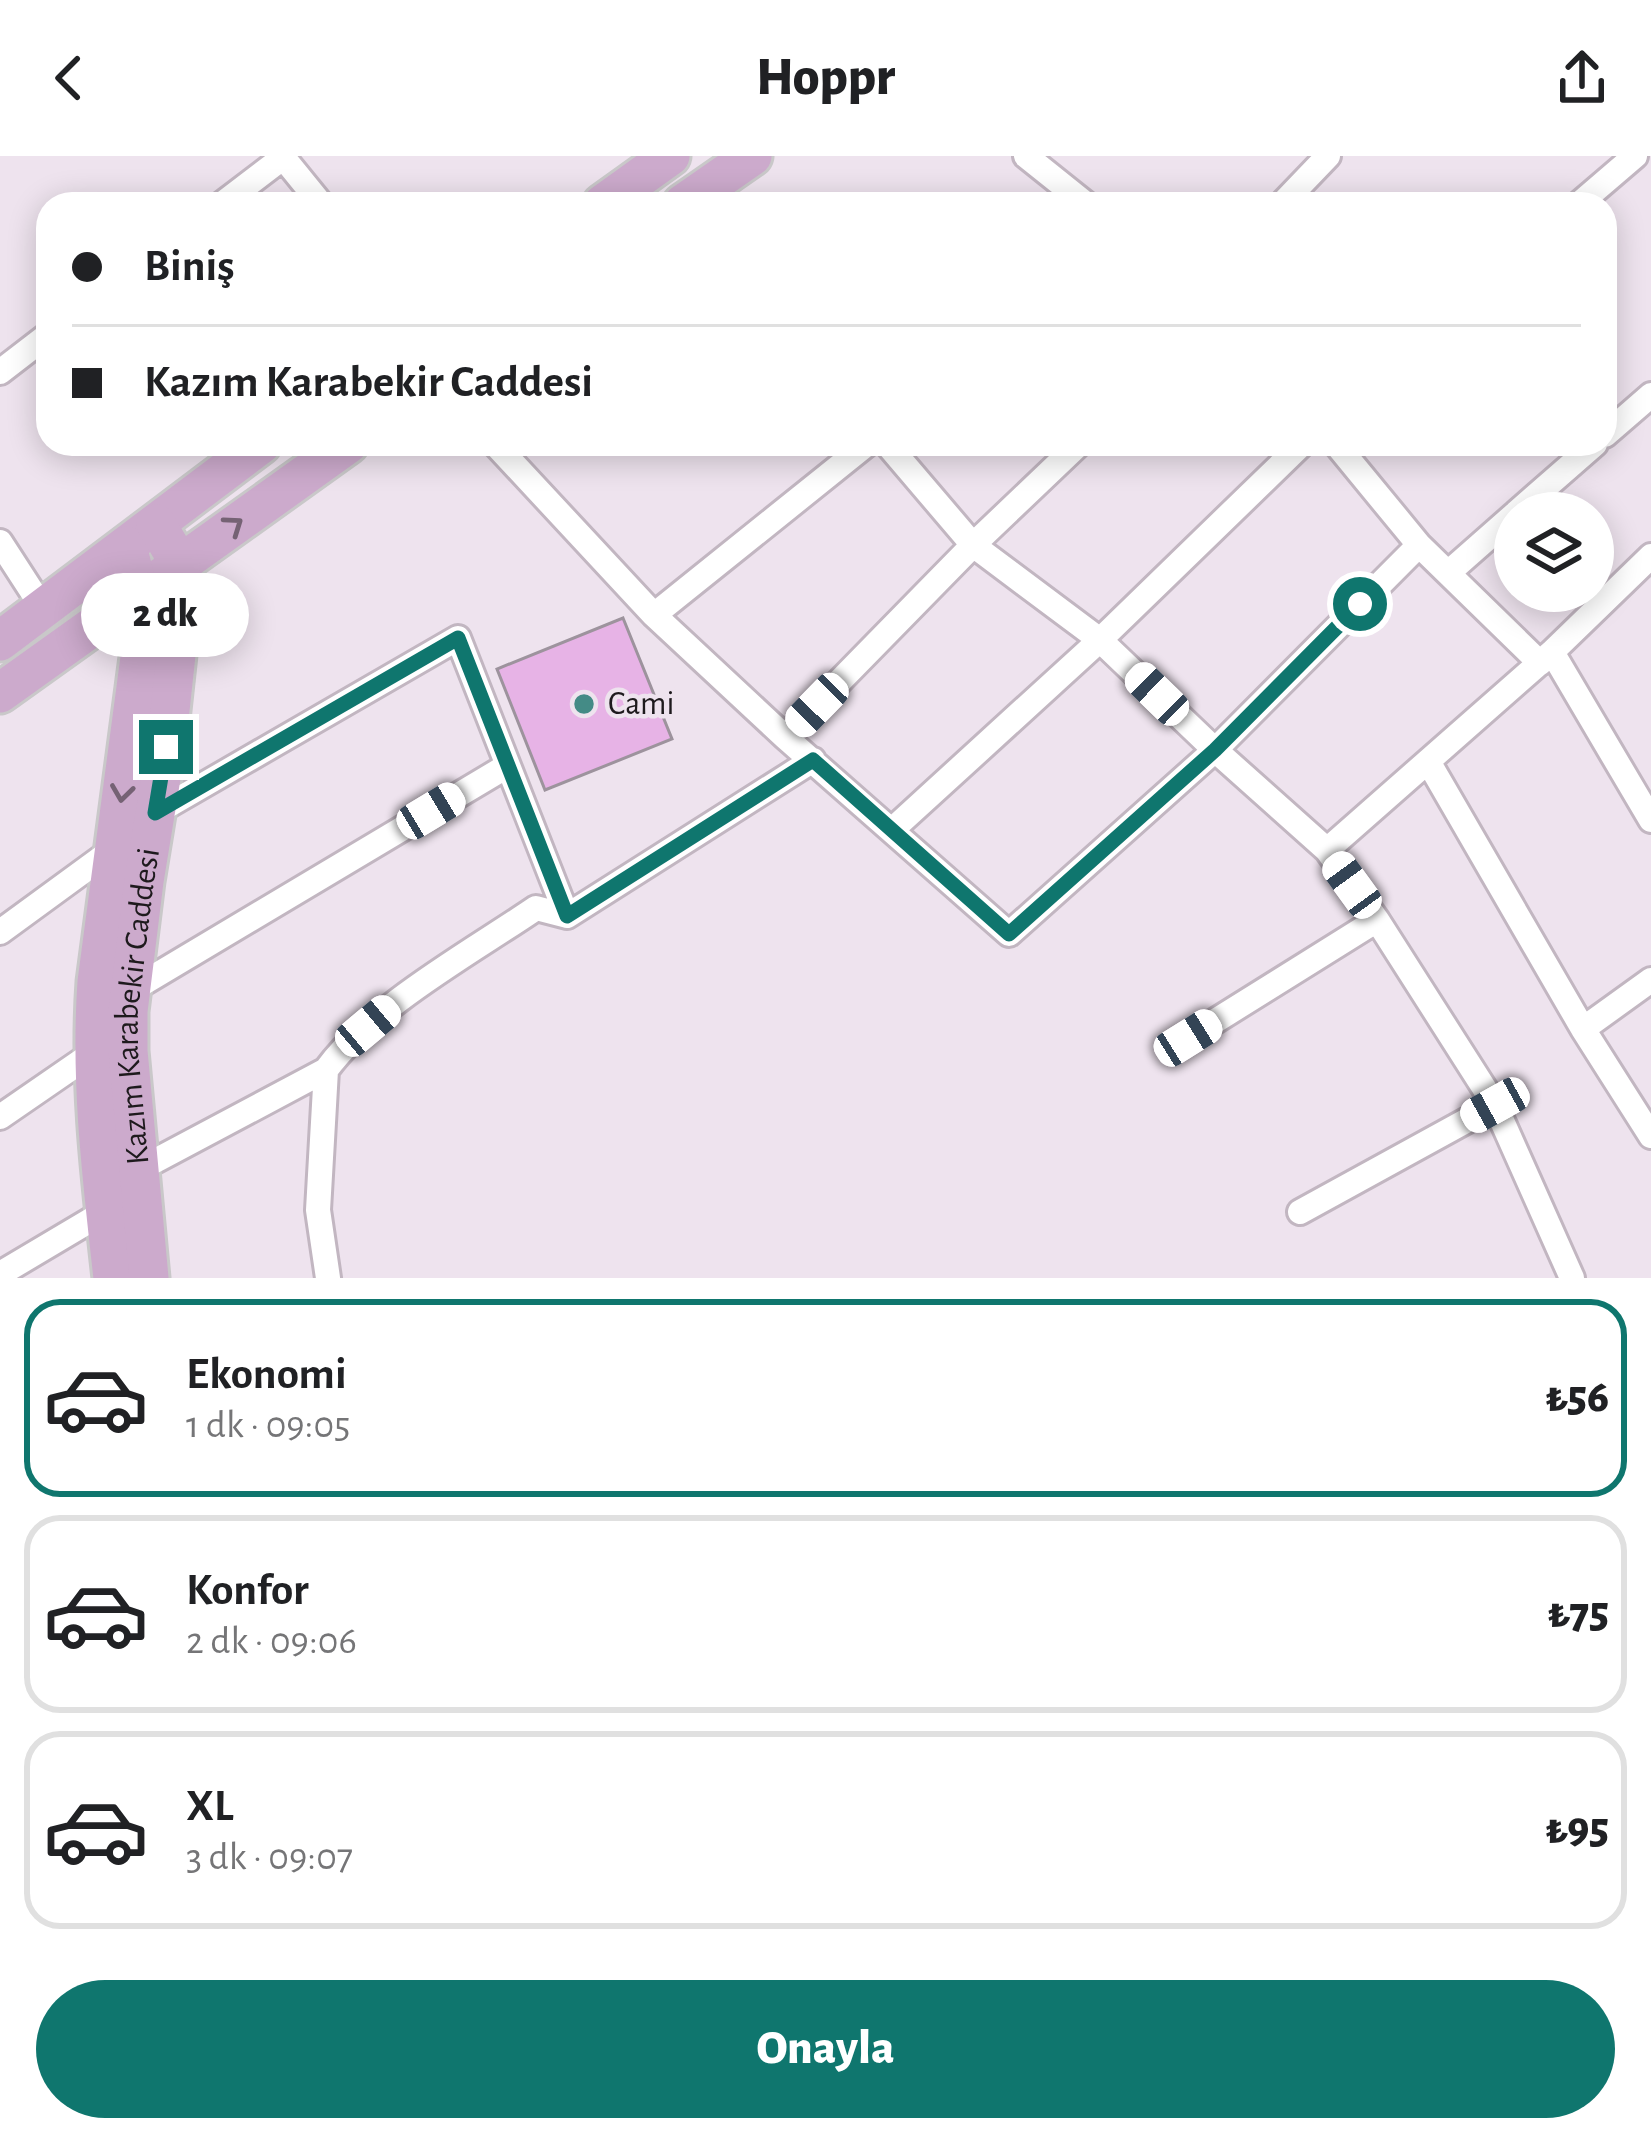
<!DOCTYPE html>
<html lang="tr">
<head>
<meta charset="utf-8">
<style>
	body { margin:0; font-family:"Alegreya Sans",sans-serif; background:#f6f6f6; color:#202124; height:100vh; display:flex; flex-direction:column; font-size:45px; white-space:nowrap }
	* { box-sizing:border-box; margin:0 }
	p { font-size:39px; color:#757577 }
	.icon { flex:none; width:66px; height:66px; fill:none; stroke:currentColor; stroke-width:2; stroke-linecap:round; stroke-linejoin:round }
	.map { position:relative; height:1122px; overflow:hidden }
	.side { display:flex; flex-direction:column; background:#fff; flex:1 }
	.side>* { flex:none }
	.hud { position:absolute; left:36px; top:36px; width:1581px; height:264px; border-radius:36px; box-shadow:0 6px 30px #0003; display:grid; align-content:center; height:264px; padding:0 36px; background:#fff }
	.fabs { position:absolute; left:1494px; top:336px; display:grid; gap:24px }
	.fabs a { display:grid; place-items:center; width:120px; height:120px; border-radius:50%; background:#fff; box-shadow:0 6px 30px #0003; font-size:60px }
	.end { position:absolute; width:54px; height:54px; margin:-27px; border:15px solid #0f766e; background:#fff; box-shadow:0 0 0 6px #fff }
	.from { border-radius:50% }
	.bubble { position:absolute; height:84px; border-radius:42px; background:#fff; box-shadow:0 6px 30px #0003; font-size:39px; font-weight:800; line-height:84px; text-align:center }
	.car { position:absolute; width:36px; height:72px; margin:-36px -18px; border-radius:15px; box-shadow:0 0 9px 3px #0007; background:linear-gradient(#fff 24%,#345 0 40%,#fff 0 76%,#345 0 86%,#fff 0) }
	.hud b { display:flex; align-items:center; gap:42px; height:114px; font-size:45px }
	.hud b+b { border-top:3px solid #e0e0e0 }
	.hud i { width:30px; height:30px; background:#202124 }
	ul { padding:21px 0 0; list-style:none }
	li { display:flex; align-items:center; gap:36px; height:198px; margin:0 24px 18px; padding:0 12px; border:6px solid #e0e0e0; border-radius:36px }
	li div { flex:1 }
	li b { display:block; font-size:45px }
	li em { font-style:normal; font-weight:800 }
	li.active { border-color:#0f766e }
	li>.icon { width:108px; height:108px; stroke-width:1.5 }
	.action { display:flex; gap:24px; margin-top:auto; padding:24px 36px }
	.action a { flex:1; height:138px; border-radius:72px; background:#0f766e; color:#fff; font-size:48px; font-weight:800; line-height:138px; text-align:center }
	header { display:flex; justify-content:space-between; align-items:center; height:156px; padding:0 36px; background:#fff; font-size:54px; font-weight:800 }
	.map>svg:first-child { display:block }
</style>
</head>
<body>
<header><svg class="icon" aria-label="back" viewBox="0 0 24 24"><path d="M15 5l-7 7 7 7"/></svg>Hoppr<svg class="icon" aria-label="share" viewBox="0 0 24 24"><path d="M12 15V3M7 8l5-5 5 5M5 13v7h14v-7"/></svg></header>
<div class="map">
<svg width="1651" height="1122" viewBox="0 0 1651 1122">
	<rect width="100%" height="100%" fill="#eee3ee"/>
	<path fill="#e7b3e6" stroke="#9d939d" stroke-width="3" d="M623 462 672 583 545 634 497 513Z"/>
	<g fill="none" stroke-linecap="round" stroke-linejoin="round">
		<defs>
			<path id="minor" d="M282 0 321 48
				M1026 0 1086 48
				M222 48 285 0
				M1282 48 1328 0
				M1579 48 1635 0
				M0 216 48 179
				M1605 279 1651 239
				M495 288 654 459 785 581 1009 778 1215 594 1419 389
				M887 288 973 389 1100 484 1215 594 1327 694 1377 764 1495 949 1572 1122
				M1336 288 1419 389 1540 507
				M1516 357 1595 288
				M0 386 44 454
				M1448 417 1515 358
				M654 459 867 288
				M1552 496 1651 664
				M785 581 973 389 1079 288
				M1429 607 1583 873 1651 980
				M155 657 458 482 567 760 813 604
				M893 673 1100 484 1302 288
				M1327 694 1552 496 1651 400
				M0 776 115 692
				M130 835 507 610
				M1583 873 1651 824
				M1188 882 1377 764
				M326 914C373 850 470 797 536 752L567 760
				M0 961 93 897
				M138 1014 326 914 318 1054 328 1122
				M1300 1056 1495 949
				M0 1118 106 1055"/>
			<g id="primary">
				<path d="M603 48 670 0"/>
				<path d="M683 48 752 0"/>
				<path d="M0 485 261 288"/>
				<path d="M0 537 348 288"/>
				<path d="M113 1122C102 1023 90 926 97 826L141 494 139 437 127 390"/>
				<path id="s1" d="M149 1122 128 895V855L144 725 166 591 178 480 180 408 156 368"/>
			</g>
		</defs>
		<use href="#minor" stroke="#c2b6c1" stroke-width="30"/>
		<use href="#primary" stroke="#c9c8c9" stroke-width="45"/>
		<use href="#minor" stroke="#fff" stroke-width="24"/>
		<use href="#primary" stroke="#cac" stroke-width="39"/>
	</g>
	<defs><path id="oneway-chevron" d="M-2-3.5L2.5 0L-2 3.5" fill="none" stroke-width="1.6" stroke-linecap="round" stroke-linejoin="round" transform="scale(3)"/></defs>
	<g stroke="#756274">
		<use href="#oneway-chevron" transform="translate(234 369) rotate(-35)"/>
		<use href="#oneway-chevron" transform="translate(122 637) rotate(98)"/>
	</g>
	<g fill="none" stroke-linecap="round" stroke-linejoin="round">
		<path stroke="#0f766e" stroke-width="15" d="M166 591 155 657 458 482 567 760 813 604 1009 778 1215 594 1360 448"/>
	</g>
	<circle fill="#448b86" stroke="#eee3ee" stroke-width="4.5" cx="584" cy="548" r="12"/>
	<g text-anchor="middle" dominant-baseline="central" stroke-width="9" stroke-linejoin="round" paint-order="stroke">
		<g font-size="33" fill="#1e1a1d" stroke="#eee3ee" text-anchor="start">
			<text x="608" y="548">Cami</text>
		</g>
		<g font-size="33" fill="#1e1a1d" stroke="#eee3ee">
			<text stroke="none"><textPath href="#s1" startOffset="273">Kazım Karabekir Caddesi</textPath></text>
		</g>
	</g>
</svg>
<div class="fabs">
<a><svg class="icon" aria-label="layers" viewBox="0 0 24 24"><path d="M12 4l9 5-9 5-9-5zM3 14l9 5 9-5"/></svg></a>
</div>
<i class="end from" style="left:1360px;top:448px"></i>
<i class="end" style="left:166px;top:591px"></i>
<div class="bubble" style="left:81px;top:417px;width:168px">2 dk</div>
<i class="car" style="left:1157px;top:538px;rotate:314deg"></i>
<i class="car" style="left:817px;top:549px;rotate:224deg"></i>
<i class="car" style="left:431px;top:655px;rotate:59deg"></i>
<i class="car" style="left:1352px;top:729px;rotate:324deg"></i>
<i class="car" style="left:368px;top:870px;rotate:50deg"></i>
<i class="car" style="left:1188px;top:882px;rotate:58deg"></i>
<i class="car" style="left:1495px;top:949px;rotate:241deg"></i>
<div class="hud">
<b><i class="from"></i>Biniş</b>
<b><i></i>Kazım Karabekir Caddesi</b>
</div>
</div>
<section class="side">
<ul>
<li class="active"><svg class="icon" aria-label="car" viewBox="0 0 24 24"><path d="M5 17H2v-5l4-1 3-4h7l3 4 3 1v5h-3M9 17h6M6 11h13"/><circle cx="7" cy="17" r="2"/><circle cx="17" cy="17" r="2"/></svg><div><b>Ekonomi</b><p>1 dk · 09:05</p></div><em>₺56</em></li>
<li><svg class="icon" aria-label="car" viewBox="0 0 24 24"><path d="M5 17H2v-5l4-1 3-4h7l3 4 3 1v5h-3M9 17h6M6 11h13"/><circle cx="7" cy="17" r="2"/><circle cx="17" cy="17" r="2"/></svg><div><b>Konfor</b><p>2 dk · 09:06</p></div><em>₺75</em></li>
<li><svg class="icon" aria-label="car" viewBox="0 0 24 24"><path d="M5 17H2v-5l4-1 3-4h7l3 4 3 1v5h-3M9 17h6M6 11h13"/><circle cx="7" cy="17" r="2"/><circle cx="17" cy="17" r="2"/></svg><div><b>XL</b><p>3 dk · 09:07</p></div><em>₺95</em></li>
</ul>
<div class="action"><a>Onayla</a></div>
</section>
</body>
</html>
